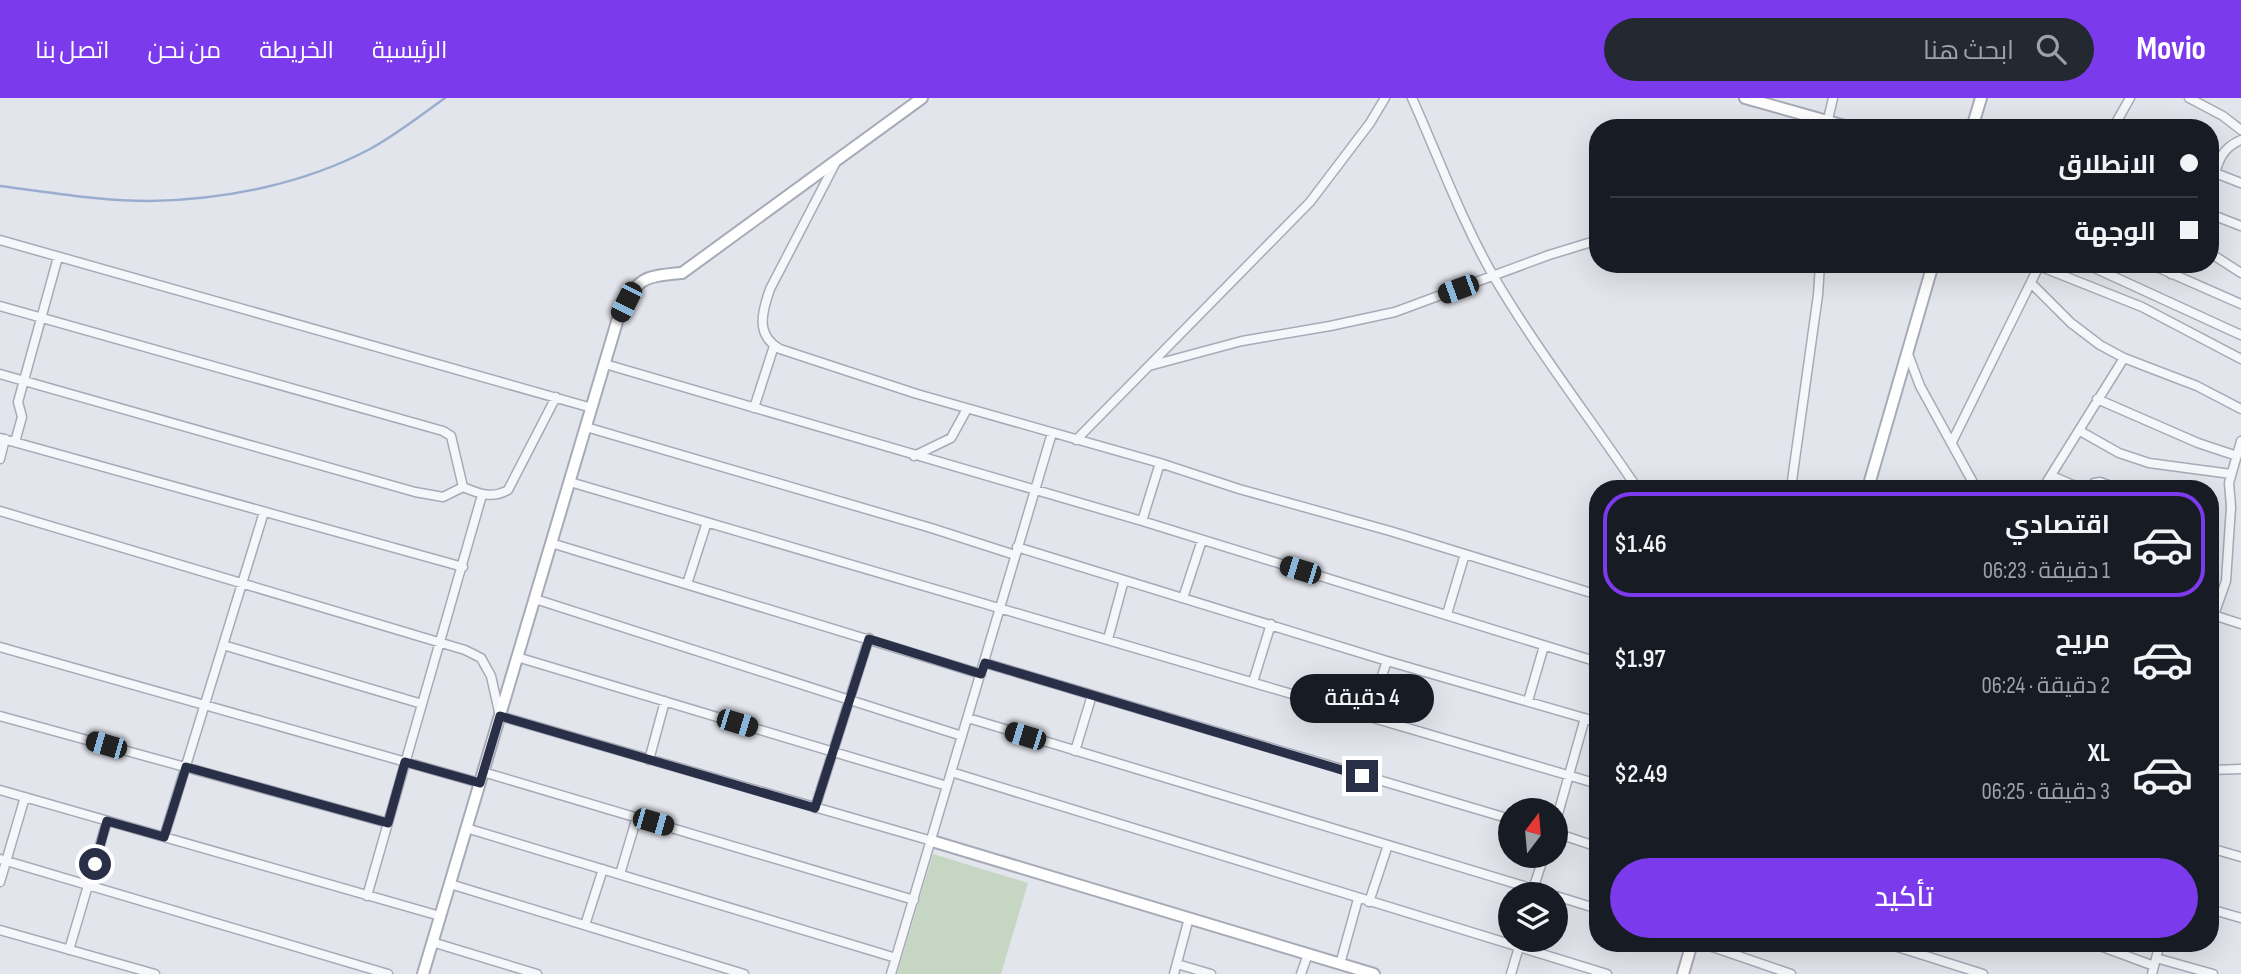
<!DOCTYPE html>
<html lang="ar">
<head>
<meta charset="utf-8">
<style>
	body { margin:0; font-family:"Sofia Sans Condensed",Cairo,sans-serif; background:#242831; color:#f1f3f6; direction:rtl; height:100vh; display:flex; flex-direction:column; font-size:26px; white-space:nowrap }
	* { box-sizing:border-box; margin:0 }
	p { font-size:23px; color:#9ea1a6 }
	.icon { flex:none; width:38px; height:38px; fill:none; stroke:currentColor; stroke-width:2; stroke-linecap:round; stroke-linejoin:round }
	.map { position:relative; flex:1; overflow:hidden; direction:ltr }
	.sheet { position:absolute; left:1589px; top:382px; width:630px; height:472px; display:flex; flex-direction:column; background:#171b24; border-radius:28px; box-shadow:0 7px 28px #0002; direction:rtl }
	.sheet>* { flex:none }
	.hud { position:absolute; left:1589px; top:21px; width:630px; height:154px; border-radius:28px; box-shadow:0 7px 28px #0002; direction:rtl; display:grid; align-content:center; height:154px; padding:0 21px; background:#171b24 }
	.needle { width:46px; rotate:16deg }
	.tools { position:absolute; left:1498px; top:700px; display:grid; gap:14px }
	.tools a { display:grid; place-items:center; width:70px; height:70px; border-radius:50%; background:#171b24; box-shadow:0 7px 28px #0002; font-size:35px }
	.end { position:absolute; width:32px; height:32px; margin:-16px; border:9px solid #292f47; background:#fff; box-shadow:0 0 0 4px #fff }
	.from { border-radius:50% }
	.bubble { position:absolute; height:49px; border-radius:24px; background:#171b24; box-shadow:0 7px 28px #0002; font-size:23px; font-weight:600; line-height:49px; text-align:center; direction:rtl }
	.car { position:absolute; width:21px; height:42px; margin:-21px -10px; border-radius:9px; box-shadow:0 0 5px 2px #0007; background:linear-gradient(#222 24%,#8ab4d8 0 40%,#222 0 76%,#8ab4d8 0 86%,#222 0) }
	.hud b { display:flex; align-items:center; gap:24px; height:66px; font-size:26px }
	.hud b+b { border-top:2px solid #363941 }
	.hud i { width:18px; height:18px; background:#f1f3f6 }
	ul { padding:12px 0 0; list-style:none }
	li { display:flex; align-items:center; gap:21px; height:105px; margin:0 14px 10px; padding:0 7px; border:4px solid transparent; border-radius:28px }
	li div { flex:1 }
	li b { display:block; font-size:26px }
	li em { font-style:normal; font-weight:600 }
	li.current { border-color:#7c3aed }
	li>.icon { width:63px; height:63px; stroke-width:1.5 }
	.button { display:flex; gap:14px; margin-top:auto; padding:14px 21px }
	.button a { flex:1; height:80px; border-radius:42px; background:#7c3aed; color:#fff; font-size:28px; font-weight:600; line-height:80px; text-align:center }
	header { display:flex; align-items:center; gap:42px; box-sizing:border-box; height:98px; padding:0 35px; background:#7c3aed; color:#fff }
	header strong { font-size:33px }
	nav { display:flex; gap:38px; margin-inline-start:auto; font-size:24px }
	.search { width:490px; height:63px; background:#242831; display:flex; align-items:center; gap:18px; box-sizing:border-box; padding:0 24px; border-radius:38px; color:#9ea1a6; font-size:26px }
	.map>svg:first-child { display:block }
</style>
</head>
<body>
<header>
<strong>Movio</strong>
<div class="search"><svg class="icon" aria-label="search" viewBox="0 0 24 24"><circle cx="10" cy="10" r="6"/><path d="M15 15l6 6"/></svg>ابحث هنا</div>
<nav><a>الرئيسية</a><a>الخريطة</a><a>من نحن</a><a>اتصل بنا</a></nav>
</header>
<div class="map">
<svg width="2241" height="876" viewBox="0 0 2241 876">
	<rect width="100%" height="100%" fill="#e3e5ec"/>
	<path fill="#c5d7c3" d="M933 756 1028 785 1001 876H897Z"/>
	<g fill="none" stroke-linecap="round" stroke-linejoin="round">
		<path stroke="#9badcf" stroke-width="2.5" d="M0 88C49 94 99 103 149 103 224 102 304 86 370 51 396 37 421 17 445 0"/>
		<defs>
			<path id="street" d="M1412 0C1439 60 1461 122 1494 179 1537 252 1590 320 1637 390
				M2189 0 2223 18 2241 32
				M1826 30 1833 0
				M2113 30 2130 0
				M835 66 770 191C762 214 755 237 780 251L917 296 1160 365 1239 391 1390 433 1598 497
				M2210 73 2241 85
				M2210 93C2217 71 2217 52 2241 42
				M2210 116 2241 128
				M0 142 592 310
				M2210 155 2241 175
				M2086 166 2241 237
				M2150 166 2241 206
				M2039 168 2142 209 2241 261
				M2171 176 2176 166
				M2031 185 2071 225 2100 247 2124 260 2197 288 2241 311
				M0 208 443 333 451 338 463 389C480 396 491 401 508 392L556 299
				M1908 256 1920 288 1976 390
				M605 266 1142 423 1598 564
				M1149 268 1242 243 1330 228 1395 214 1549 157 1598 142
				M0 276 415 394 443 399 463 389
				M2097 301 2198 345 2237 358
				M754 310 774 248
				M586 329 931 430 1015 457
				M2080 333 2119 355 2149 365 2231 376
				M0 340 463 469
				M1076 342 1310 104 1370 25 1385 0
				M15 344 22 319 18 304 58 159
				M1952 344 2040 166
				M914 358 951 340 967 311
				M0 361 5 341
				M2052 378 2080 390
				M570 384 1598 686
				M1791 390 1818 197 1820 166
				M2043 390 2124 260
				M2091 390 2094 385 2100 384 2116 390
				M0 413 465 552 481 560 491 578 500 618 932 743
				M1142 423 1160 365
				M551 445 981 576
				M1017 449 1387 563 1598 624
				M687 486 707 424
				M1183 500 1202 442
				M535 501 962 638
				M1447 516 1465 456
				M2210 516 2241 526
				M1108 541 1124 482
				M223 547 422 606
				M0 549 480 685
				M517 559 947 688
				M985 565 1510 721
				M2210 569 2214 517 2226 483 2231 409 2229 385 2241 343
				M1253 584 1271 526
				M1528 603 1544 548
				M0 618 388 725
				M1368 619 1387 563
				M968 620 1550 796
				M1075 653 1092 597
				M649 662 665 603
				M2210 672 2241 671
				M483 674 914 802
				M951 674 1607 876
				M0 692 440 818
				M815 710 869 540
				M1556 723 1585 620
				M466 730 896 860
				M1556 735 1598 749
				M164 739 264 414
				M2210 750 2241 759
				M0 761 388 876
				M620 776 637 719
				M0 784 25 699
				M450 786 744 876
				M1533 791 1544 758
				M367 798 482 397
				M1556 798 1598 811
				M1369 804 1388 747
				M2210 811 2241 820
				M585 827 603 771
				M0 832 155 876
				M432 844 537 876
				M1701 845 1791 876
				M1885 845 1983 876
				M2092 845 2154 868
				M69 852 107 723
				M2156 860 2213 876
				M1177 866 1211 876
				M1340 866 1358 801
				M891 876 1052 335
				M1174 876 1189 820
				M1301 876 1308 856
				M1511 876 1519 849
				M2152 876 2160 845"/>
			<path id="secondary" d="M1745 0 1852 30
				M1972 30 1981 0
				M1868 390 1933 166
				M932 743 1374 876
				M423 876 619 217C639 179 641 179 682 175L922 0
				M1683 876 1692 845"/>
		</defs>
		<use href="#street" stroke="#a7abb7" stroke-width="11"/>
		<use href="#secondary" stroke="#a7abb7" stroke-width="14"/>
		<use href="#street" stroke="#f6f7fa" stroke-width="8"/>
		<use href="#secondary" stroke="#fff" stroke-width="10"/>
	</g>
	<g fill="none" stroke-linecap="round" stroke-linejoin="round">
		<path stroke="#292f47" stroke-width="9" d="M95 766 107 723 164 739 186 669 388 725 405 664 480 685 500 618 815 710 869 541 981 576 985 565 1362 678"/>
	</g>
</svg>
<div class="tools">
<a><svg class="needle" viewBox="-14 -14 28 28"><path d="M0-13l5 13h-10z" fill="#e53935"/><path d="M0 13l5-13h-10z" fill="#9ea1a6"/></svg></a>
<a><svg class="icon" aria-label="layers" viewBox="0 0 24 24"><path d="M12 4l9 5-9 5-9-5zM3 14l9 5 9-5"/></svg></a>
</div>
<i class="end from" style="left:95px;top:766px"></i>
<i class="end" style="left:1362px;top:678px"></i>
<div class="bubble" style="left:1290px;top:576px;width:144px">4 دقيقة</div>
<i class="car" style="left:1458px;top:191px;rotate:250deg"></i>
<i class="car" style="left:626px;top:204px;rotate:207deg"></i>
<i class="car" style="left:1300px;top:472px;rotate:287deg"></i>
<i class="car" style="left:737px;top:625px;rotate:107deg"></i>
<i class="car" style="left:1025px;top:638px;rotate:287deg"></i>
<i class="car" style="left:106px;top:647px;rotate:286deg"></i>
<i class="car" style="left:653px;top:724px;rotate:106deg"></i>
<div class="hud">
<b><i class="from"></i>الانطلاق</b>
<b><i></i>الوجهة</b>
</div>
<section class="sheet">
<ul>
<li class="current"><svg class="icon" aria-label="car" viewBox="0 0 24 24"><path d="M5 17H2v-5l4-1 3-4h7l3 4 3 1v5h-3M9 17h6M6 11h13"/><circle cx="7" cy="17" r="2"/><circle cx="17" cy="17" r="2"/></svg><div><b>اقتصادي</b><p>1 دقيقة · 06:23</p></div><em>$1.46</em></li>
<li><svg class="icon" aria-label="car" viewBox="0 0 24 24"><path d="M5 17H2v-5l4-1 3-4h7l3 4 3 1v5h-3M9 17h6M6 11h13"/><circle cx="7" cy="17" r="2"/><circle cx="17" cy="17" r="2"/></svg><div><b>مريح</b><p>2 دقيقة · 06:24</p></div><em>$1.97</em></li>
<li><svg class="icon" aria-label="car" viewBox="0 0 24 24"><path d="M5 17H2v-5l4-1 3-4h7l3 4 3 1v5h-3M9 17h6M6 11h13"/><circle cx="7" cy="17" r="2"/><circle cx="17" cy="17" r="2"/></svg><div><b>XL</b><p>3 دقيقة · 06:25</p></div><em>$2.49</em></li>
</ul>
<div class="button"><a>تأكيد</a></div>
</section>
</div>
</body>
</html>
